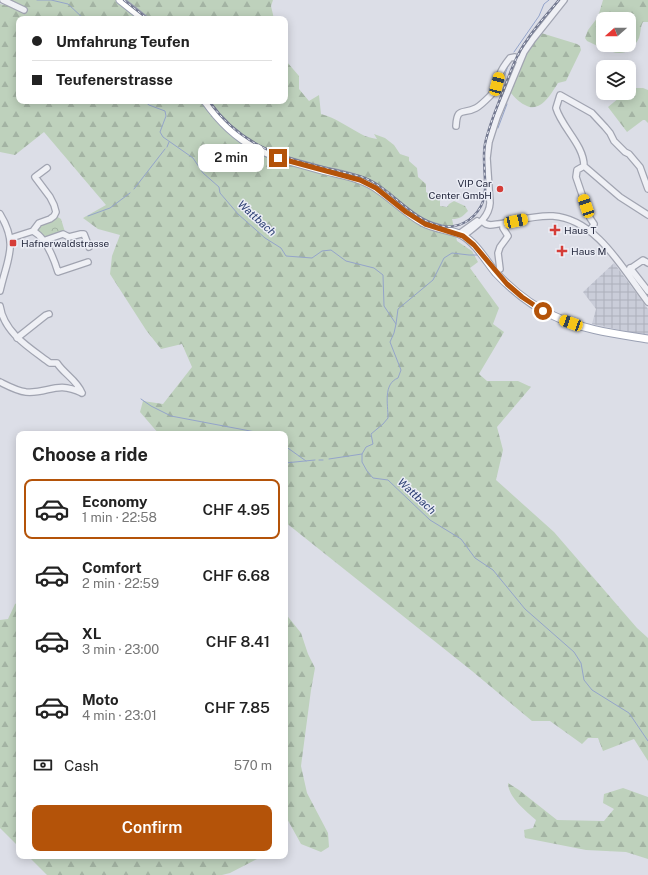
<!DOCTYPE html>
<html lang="en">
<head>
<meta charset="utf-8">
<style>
	body { margin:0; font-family:"Public Sans",sans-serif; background:#f2f2f2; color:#222; height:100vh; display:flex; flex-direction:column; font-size:15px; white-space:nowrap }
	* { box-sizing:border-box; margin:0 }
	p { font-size:13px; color:#767676 }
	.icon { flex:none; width:22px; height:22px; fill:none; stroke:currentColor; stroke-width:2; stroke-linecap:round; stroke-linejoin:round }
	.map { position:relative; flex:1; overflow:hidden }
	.panel { position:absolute; left:16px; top:431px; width:272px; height:428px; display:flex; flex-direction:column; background:#fff; border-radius:8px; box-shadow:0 2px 10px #0003 }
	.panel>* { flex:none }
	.top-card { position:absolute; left:16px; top:16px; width:272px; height:88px; border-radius:8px; box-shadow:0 2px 10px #0003; display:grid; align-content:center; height:88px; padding:0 16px; background:#fff }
	.needle { width:26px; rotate:249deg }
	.fabs { position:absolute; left:596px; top:12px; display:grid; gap:8px }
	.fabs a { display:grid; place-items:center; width:40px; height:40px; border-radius:8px; background:#fff; box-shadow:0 2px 10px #0003; font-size:20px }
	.end { position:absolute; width:18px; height:18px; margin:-9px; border:5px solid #b45309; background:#fff; box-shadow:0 0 0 2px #fff }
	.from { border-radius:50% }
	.bubble { position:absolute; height:28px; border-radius:8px; background:#fff; box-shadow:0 2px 10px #0003; font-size:13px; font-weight:600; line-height:28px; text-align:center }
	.car { position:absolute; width:12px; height:24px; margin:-12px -6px; border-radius:5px; box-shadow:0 0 3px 1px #0007; background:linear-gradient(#f5c518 24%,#345 0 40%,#f5c518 0 76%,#345 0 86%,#f5c518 0) }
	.top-card b { display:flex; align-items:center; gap:14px; height:38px; font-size:15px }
	.top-card b+b { border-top:1px solid #e0e0e0 }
	.top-card i { width:10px; height:10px; background:#222 }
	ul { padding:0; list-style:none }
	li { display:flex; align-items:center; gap:12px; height:60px; margin:0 8px 6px; padding:0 8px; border:2px solid transparent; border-radius:8px }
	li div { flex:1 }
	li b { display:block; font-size:15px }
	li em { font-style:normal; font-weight:600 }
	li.active { border-color:#b45309 }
	li>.icon { width:36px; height:36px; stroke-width:1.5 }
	h2 { padding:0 16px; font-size:18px; line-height:48px }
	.pay { display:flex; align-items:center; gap:10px; height:44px; padding:0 16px; font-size:15px }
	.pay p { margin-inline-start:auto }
	.cta { display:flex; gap:8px; margin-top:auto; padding:8px 16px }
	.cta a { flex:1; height:46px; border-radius:8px; background:#b45309; color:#fff; font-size:16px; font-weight:600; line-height:46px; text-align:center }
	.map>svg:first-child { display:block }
</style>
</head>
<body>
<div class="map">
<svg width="648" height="875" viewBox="0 0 648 875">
	<defs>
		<pattern id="industrial-grid" width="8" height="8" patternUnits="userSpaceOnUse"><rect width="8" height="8" fill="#cacdd9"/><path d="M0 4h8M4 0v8" fill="none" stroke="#adb0bb"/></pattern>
		<pattern id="forest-firs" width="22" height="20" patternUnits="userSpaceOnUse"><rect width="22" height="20" fill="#bed1bc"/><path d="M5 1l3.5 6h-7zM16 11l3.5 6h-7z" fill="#a3b3a3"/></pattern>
		<pattern id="park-crowns" width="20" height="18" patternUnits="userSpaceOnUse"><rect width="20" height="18" fill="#bed1bc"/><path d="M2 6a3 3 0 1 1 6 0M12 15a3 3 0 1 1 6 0" fill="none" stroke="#a3b3a3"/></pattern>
	</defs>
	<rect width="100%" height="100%" fill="#dcdee7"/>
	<path fill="url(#industrial-grid)" d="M614 263 648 309V336L592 324 596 309 583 292Z"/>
	<path fill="url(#forest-firs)" fill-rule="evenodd" d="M9 0H273L271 6 274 19H19V101H285V56L287 62 299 76V89L309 101 319 95 321 114C336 118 348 127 361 134 366 137 372 138 377 139L374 134 385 138 394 145 400 154 409 157V161L417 168 418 177 426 184V192L430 195 440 199V206L447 207 449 204 454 201 465 206 468 211C462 217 460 219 452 219L457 241 472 251 478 262 470 268 499 308 493 324 504 332 479 374 487 381H518L531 387 497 427 503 450 496 480 554 532 637 628 648 638V761L634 739 603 751 598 738H588L582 744 550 721H532L472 671 285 522V434H159L140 412 143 401 163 404 192 367 182 344 161 349 146 330 110 274 112 256 120 235 98 229 83 218 106 205 44 132 15 155 0 152V4L13 7Z
		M603 0H648V22H643C640 27 641 33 639 38 626 64 607 50 587 41L585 38 588 30 598 17ZM603 19H629V45H603Z
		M538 32 577 44 580 46 581 50 566 81 558 83C551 94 540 114 525 105 518 102 513 95 508 90L520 61Z
		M635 88H643L648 90V123L645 120H643L627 132 608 107 625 93H629V91Z
		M19 602V847L0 828V620L8 619 15 604Z
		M285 613 301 633 308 654 315 668 311 690 301 766 307 793 328 833 329 847 321 852 301 844 285 815Z
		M508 783 519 790 557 820 604 821 614 809 603 803 604 794 623 788 648 797V859L626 852 586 850 525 838 524 830 533 828 536 820C526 811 508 797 508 783Z
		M28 856H258L257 859 230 873 222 875H47Z"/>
	<path fill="url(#park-crowns)" d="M56 216 61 219 65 232 44 239 37 231 38 225Z"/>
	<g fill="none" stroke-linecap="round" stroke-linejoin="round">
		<path stroke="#94a4ca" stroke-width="1" d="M37 0H51L68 4 84 19
			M514 52 539 16 544 4 549 0
			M504 77 508 66
			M144 101 149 105 165 111 166 116 160 132 163 137 193 158 203 173 219 187 220 193 238 214 265 238 281 248 286 256 312 258 322 251 331 250 346 261 374 268 383 275 384 306 396 324 394 333 390 342 401 370 398 378C383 384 388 404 388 418L383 424 371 434 373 444 366 447 362 454V462L367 471 373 478 388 480 430 520 461 539 475 558 493 570 525 609 574 652 581 663 584 680 592 690 629 713 648 741
			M498 128 507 104
			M167 147 169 142
			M134 189 165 149
			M88 216 110 208 130 193
			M396 324 398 309 433 280 444 258 452 253 469 255H478
			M141 399 151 406 171 416 266 434
			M285 446 306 461
			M329 459 362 454
			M319 460H323
			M285 463 315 460"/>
		<defs>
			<path id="minor" d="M3 0 24 10
				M456 126C457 106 463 115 476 108 480 106 486 100 490 96 496 90 497 82 500 74 502 68 506 63 510 58L515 57 520 61
				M584 166C584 145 562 128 556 108L560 95 592 113 605 127 610 133 614 141 625 152 629 154 640 167 648 189
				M584 166 620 197 648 215
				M584 166 577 170 576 177 590 218 594 224 590 231
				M0 214C19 245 7 259 0 291
				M482 221 486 224 490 225C496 224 502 224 508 222 523 219 538 215 553 216 597 219 624 271 648 302
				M33 231C46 238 54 259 58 272L88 262
				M459 234 477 221
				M463 236C474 227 489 219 490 203L487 158 489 142 497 117 524 52 533 39 564 0
				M11 238 33 231 39 223 50 219 54 216 56 212 54 205 50 197 35 177 47 168
				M43 241 63 234 69 237 81 234H84L89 247
				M630 268 648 291
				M500 269 498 253 500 247 508 236 503 228V224
				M627 271 643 260 648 263
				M0 306C4 333 30 348 50 363H57C64 374 77 380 82 393
				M17 338 46 315 49 314
				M0 382C8 386 17 391 26 392 49 394 56 380 82 393"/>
			<path id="major" d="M120 0 144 19
				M205 101C238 148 269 156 322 170 334 173 348 175 360 180 383 188 400 210 422 222 434 229 449 229 462 235 476 243 486 261 496 273 513 291 532 306 554 316 583 330 617 334 648 339"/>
		</defs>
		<use href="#minor" stroke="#a1a4b1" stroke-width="8"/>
		<use href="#major" stroke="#9aa0b3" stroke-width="9"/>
		<use href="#minor" stroke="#eff0f5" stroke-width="5.5"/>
		<use href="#major" stroke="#fff" stroke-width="7"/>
		<defs>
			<path id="rail" d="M124 0 148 19
				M209 101C247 155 299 161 359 176 390 185 408 219 441 226 457 229 473 221 481 206 490 189 481 164 485 144 489 125 497 107 504 89 510 73 516 55 527 40 536 26 548 13 559 0"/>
		</defs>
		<use href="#rail" stroke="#747a91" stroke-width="2.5"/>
		<use href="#rail" stroke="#ebedf5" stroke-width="1" stroke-dasharray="3" stroke-linecap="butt"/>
	</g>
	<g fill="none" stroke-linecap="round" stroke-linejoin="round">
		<path stroke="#b45309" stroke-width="5" d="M278 158 360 180 376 188 406 212 425 224 463 236 474 245 507 284 522 297 543 311"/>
	</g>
	<g fill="#d53c37" stroke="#ebedf5" stroke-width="1.5">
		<circle cx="500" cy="189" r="4"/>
		<path d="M553 224h4v4h4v4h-4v4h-4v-4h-4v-4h4z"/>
		<rect x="9" y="239" width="8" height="8" rx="2"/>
		<path d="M560 245h4v4h4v4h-4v4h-4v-4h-4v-4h4z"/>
	</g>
	<g text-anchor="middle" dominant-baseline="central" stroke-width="3" stroke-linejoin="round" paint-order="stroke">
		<g font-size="10" fill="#25293e" stroke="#ebedf5" text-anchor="start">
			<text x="492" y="183" text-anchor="end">VIP Car<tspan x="492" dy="12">Center GmbH</tspan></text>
			<text x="564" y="230">Haus T</text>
			<text x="21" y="243">Hafnerwaldstrasse</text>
			<text x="571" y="251">Haus M</text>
		</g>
		<g font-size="11" font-style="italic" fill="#2d4074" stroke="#ebedf5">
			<text transform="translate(257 218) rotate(42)">Wattbach</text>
			<text transform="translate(417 496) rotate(43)">Wattbach</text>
		</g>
	</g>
</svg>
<div class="fabs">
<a><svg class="needle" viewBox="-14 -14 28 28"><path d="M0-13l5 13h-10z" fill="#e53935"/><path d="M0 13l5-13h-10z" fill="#767676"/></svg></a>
<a><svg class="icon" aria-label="layers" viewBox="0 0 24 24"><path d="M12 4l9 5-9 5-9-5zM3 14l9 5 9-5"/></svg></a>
</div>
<i class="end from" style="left:543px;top:311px"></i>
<i class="end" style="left:278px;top:158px"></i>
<div class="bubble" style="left:198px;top:144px;width:66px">2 min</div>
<i class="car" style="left:497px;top:84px;rotate:15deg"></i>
<i class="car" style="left:586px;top:206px;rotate:341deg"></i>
<i class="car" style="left:516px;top:221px;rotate:78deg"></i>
<i class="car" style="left:571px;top:323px;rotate:290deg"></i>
<div class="top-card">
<b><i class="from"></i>Umfahrung Teufen</b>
<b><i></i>Teufenerstrasse</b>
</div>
<section class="panel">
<h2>Choose a ride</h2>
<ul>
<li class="active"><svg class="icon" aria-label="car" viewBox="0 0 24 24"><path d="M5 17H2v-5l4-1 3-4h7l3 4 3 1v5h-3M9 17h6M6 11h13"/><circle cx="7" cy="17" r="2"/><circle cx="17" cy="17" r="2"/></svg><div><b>Economy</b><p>1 min · 22:58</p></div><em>CHF 4.95</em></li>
<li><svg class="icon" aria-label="car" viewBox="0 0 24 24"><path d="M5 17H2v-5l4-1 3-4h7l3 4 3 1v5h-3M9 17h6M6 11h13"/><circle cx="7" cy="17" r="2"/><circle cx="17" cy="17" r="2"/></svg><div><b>Comfort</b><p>2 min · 22:59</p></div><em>CHF 6.68</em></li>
<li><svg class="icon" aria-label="car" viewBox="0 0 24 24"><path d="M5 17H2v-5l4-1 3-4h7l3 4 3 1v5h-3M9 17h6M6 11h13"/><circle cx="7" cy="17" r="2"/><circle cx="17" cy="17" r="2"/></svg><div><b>XL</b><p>3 min · 23:00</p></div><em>CHF 8.41</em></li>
<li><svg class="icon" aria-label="car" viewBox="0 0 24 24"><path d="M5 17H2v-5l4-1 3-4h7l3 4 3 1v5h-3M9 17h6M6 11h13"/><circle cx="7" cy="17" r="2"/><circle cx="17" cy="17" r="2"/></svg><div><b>Moto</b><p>4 min · 23:01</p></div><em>CHF 7.85</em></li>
</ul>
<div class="pay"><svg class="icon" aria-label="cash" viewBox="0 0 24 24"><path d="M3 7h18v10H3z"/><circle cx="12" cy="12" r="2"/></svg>Cash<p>570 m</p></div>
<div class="cta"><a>Confirm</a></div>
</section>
</div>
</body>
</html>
